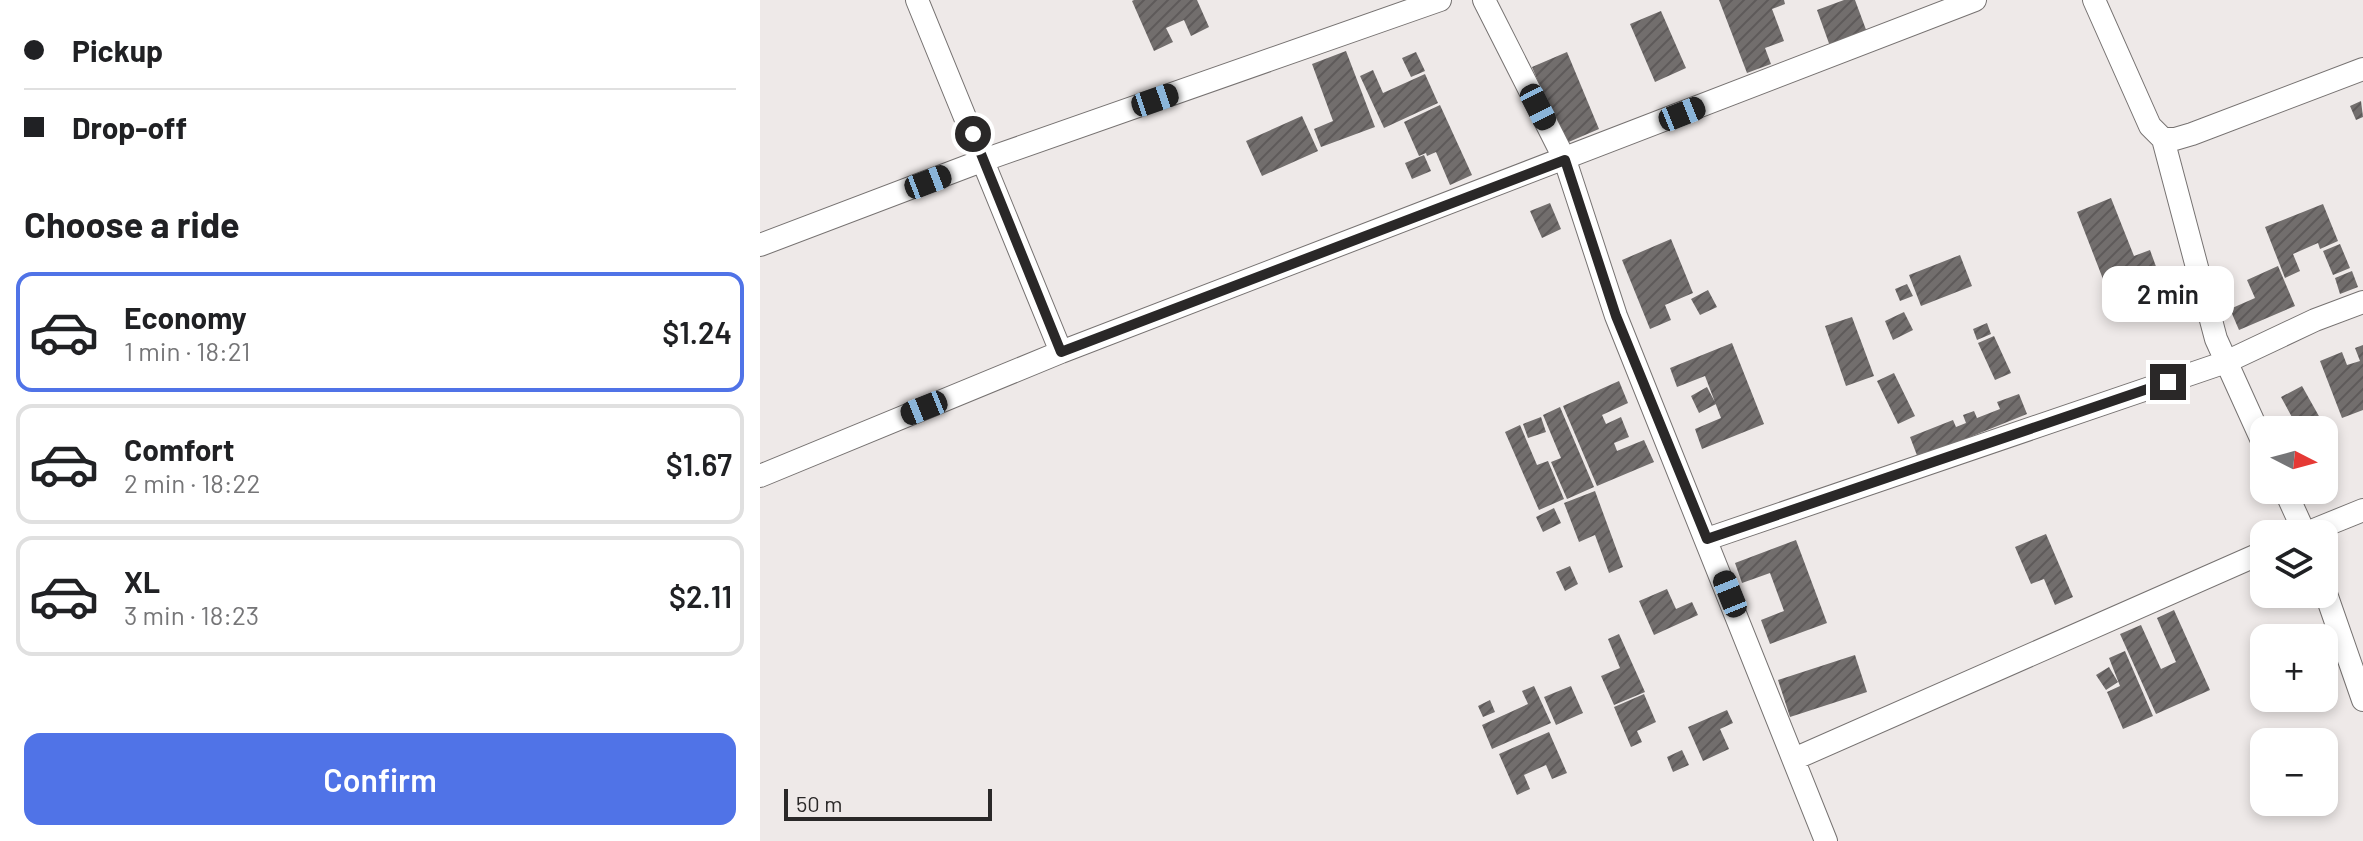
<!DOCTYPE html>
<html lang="en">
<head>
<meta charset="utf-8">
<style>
	body { margin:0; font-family:Barlow,sans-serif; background:#f6f6f6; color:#202124; height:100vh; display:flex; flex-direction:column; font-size:30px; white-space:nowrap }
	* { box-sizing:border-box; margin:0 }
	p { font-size:26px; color:#757577 }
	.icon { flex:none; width:44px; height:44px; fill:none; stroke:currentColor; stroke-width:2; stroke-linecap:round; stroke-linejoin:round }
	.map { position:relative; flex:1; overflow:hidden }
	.panel { display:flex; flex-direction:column; background:#fff; width:760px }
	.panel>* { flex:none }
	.guide { display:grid; align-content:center; height:176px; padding:0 24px; background:#fff }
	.needle { width:52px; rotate:96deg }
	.buttons { position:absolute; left:1490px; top:416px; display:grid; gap:16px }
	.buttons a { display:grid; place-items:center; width:88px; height:88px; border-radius:16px; background:#fff; box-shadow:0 4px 12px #0003; font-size:40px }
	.scale { position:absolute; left:24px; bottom:20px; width:208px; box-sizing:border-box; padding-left:8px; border:4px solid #2a2828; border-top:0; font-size:22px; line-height:28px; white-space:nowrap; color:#2a2828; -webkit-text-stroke:6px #eee9e8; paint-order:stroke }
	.end { position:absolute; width:36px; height:36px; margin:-18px; border:10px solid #2a2828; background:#fff; box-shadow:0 0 0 4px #fff }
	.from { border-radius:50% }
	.bubble { position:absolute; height:56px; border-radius:16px; background:#fff; box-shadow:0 4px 12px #0003; font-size:26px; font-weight:600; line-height:56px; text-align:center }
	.car { position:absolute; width:24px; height:48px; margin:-24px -12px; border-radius:10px; box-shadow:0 0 6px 2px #0007; background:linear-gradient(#222 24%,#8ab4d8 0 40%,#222 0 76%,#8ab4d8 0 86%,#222 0) }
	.guide b { display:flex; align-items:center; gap:28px; height:76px; font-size:30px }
	.guide b+b { border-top:2px solid #e0e0e0 }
	.guide i { width:20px; height:20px; background:#202124 }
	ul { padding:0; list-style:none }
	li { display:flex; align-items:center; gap:24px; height:120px; margin:0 16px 12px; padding:0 8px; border:4px solid #e0e0e0; border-radius:16px }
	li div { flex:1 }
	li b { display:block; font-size:30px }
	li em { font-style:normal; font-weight:600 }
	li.active { border-color:#5073e7 }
	li>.icon { width:72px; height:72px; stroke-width:1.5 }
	h2 { padding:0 24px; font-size:36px; line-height:96px }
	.primary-button { display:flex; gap:16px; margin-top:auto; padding:16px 24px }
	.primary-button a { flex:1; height:92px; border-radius:16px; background:#5073e7; color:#fff; font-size:32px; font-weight:600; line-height:92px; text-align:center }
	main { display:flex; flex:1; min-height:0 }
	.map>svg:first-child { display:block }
</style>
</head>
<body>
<main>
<section class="panel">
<div class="guide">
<b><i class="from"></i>Pickup</b>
<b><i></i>Drop-off</b>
</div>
<h2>Choose a ride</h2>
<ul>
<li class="active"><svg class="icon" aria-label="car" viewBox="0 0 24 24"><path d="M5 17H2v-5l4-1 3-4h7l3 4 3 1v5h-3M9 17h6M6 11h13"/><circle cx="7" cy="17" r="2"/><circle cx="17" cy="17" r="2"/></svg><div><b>Economy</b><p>1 min · 18:21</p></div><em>$1.24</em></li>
<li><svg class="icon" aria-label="car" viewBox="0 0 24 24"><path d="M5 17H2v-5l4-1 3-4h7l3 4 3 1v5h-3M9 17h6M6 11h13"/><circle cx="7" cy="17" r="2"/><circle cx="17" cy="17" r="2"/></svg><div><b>Comfort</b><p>2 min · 18:22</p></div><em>$1.67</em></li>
<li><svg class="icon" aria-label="car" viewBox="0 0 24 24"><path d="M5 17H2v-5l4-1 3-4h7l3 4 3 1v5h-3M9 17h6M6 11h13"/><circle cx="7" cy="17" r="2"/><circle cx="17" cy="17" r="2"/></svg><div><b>XL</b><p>3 min · 18:23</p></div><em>$2.11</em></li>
</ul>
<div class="primary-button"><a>Confirm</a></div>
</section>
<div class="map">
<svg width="1603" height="841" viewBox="0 0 1603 841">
	<defs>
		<pattern id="building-hatch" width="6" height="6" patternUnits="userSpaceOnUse" patternTransform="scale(2)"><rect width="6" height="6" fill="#726e6d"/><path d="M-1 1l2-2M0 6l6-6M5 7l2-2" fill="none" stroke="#5e5a5a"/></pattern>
	</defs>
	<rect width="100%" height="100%" fill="#eee9e8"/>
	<path fill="url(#building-hatch)" d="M374 0H437L449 27 431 36 424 20 406 28 413 42 394 51 372 1Z
		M959 0H1024L1025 4 1012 9 1024 41 1005 48 1011 64 987 73Z
		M1084 0H1095L1108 35 1071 49 1057 10Z
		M901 11 926 68 895 82 870 24Z
		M586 51 615 127 561 147 554 129 573 121 552 64Z
		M656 52 665 71 651 77 642 58Z
		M807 52 839 129 804 144 772 67Z
		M613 70 623 93 665 74 678 103 624 128 600 76Z
		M1601 101 1603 117 1596 120 1590 106Z
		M680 105 712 175 690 185 676 152 667 156 666 153 659 156 644 122Z
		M542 116 558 151 502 176 486 141Z
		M664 155 671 171 652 179 645 163Z
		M1351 198 1374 256 1390 250 1398 272 1348 292 1317 212Z
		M790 203 801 229 782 238 770 211Z
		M1563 204 1578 241 1560 249 1558 243 1533 254 1540 271 1525 278 1505 227Z
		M911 239 933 293 905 305 911 320 890 329 862 260Z
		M1580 244 1590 268 1573 275 1563 251Z
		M1200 255 1212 286 1161 306 1149 275Z
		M1518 266 1535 306 1479 330 1470 309 1495 298 1487 280Z
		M1592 271 1598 287 1580 294 1575 278Z
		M1147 284 1153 296 1140 301 1135 289Z
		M948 290 957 307 940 315 931 299Z
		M1144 312 1153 330 1133 340 1125 321Z
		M1092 317 1114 376 1086 386 1065 326Z
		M1227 323 1231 334 1217 340 1213 329Z
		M1234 336 1251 373 1235 380 1218 343Z
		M972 343 1004 424 942 449 935 429 961 418 945 376 917 387 910 368Z
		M1603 345V410L1582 418 1560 361 1582 352 1587 365 1600 361 1595 348Z
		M1134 373 1155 416 1138 424 1117 381Z
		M859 381 868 403 842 415 846 424 861 417 869 437 854 443 857 451 884 440 894 462 837 486 803 406Z
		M1542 386 1560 418 1539 430 1521 397Z
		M947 387 956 404 939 413 931 396Z
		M1259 394 1267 414 1158 458 1150 437 1193 420 1196 427 1206 423 1203 415 1214 411 1217 418 1240 409 1237 402Z
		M800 407 834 487 807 499 791 462 801 458 783 415Z
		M781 417 786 432 768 438 763 424Z
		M760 425 777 465 788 461 804 499 779 510 745 432Z
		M835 491 863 567 849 573 835 535 819 542 804 503Z
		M794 508 801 523 783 532 776 517Z
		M1286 534 1313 597 1295 605 1284 579 1271 584 1255 547Z
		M1036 540 1067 623 1010 644 1001 620 1024 611 1010 573 982 583 975 563Z
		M810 566 818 584 805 591 796 572Z
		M907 589 916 609 932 602 938 615 894 635 879 601Z
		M1414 610 1450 690 1396 714 1360 634 1381 625 1401 669 1416 662 1397 618Z
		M859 634 885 692 854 705 841 676 860 668 848 639Z
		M1365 651 1393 716 1363 729 1347 692 1360 686 1349 658Z
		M1095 655 1107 692 1030 717 1018 680Z
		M1349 667 1358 682 1346 690 1336 675Z
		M774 686 791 723 732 749 722 725 768 704 762 691Z
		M811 686 823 713 796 725 784 697Z
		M884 694 896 722 877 731 882 742 871 747 854 707Z
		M730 700 735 712 723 717 718 706Z
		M967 710 973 723 960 729 969 749 943 761 928 727Z
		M789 732 807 773 792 779 786 765 764 775 770 789 757 795 739 754Z
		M922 750 929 765 913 772 907 757Z"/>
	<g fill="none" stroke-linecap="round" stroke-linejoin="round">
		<defs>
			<path id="minor" d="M157 0 301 352
				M724 0 805 160 856 316 1066 841
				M1334 0 1390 126 1403 139H1415L1432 134 1603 69
				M1403 139 1456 339 1504 445
				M0 245 224 160 680 0
				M0 476 301 352 1215 0
				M1525 490 1545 534
				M1544 534 1603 510
				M947 539 1466 362 1555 320 1603 302
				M1564 588 1603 700
				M1034 759 1504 552"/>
		</defs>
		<use href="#minor" stroke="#767271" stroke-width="24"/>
		<use href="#minor" stroke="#fff" stroke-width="22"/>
	</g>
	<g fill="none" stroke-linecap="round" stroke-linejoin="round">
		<path stroke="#2a2828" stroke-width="10" d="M213 134 301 352 805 160 856 316 947 539 1408 382"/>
	</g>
</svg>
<div class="buttons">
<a><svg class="needle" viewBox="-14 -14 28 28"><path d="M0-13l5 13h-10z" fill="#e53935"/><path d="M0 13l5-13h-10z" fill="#757577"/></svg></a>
<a><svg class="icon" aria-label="layers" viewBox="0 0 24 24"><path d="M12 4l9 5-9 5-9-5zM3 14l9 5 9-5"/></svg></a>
<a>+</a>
<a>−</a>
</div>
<div class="scale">50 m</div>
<i class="end from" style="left:213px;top:134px"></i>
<i class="end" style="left:1408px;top:382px"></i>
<div class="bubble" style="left:1342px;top:266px;width:132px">2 min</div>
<i class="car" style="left:395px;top:100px;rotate:71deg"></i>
<i class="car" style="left:778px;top:107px;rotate:153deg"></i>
<i class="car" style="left:922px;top:114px;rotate:68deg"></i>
<i class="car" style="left:168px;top:182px;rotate:69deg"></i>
<i class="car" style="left:164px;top:408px;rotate:248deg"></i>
<i class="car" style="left:970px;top:594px;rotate:338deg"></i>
</div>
</main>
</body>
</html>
